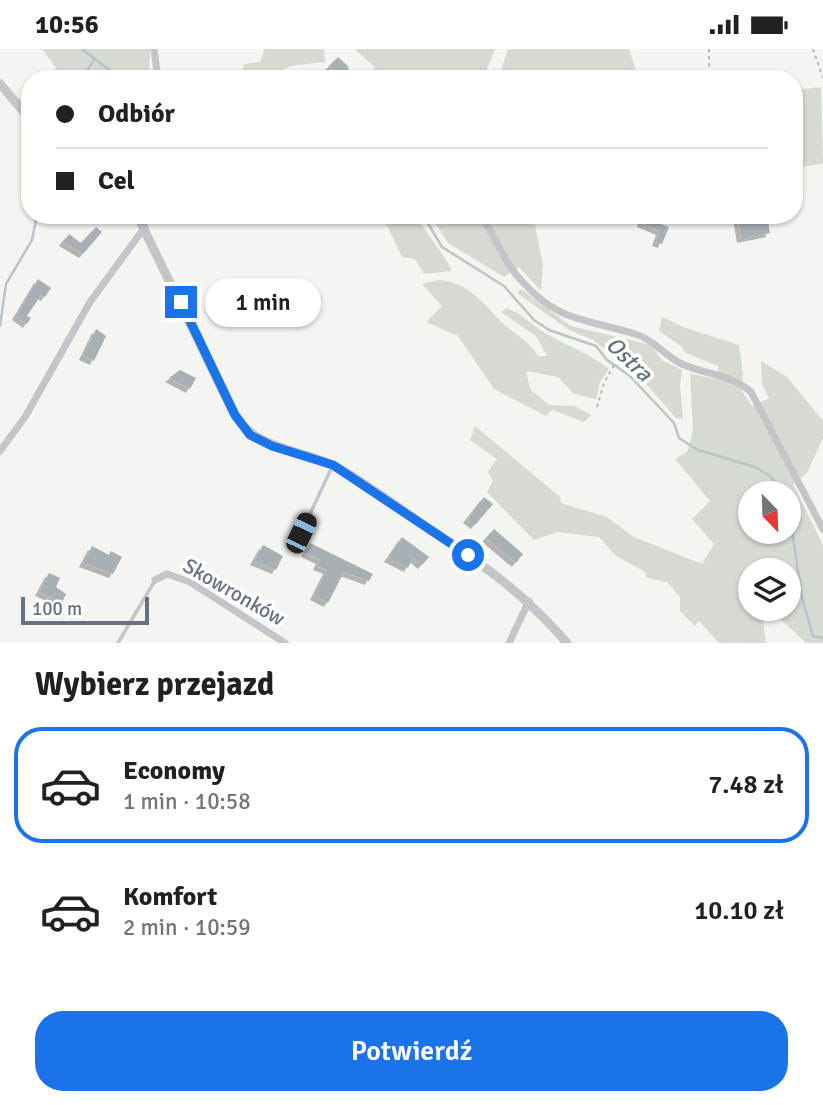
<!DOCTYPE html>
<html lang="pl">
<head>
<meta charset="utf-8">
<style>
	body { margin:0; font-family:Signika,sans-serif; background:#f6f6f6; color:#202124; height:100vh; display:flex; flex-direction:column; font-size:26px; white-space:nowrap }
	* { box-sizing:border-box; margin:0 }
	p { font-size:23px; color:#757577 }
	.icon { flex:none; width:38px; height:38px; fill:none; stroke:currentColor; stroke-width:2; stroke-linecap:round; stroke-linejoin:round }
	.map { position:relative; height:594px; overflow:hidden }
	.drawer { display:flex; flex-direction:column; background:#fff; flex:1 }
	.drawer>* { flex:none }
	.banner { position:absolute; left:21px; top:21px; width:782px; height:154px; border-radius:28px; box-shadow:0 2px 5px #0004; display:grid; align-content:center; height:154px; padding:0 35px; background:#fff }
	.needle { width:46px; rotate:157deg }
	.controls { position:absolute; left:738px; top:432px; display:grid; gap:14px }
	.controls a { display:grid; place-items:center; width:63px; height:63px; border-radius:50%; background:#fff; box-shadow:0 2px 5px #0004; font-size:35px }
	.scale { position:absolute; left:21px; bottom:18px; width:128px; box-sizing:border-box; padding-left:7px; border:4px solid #657281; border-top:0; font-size:19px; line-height:24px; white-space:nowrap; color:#657281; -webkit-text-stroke:5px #fff; paint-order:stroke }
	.end { position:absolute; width:32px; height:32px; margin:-16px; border:9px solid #1a73e8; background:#fff; box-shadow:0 0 0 4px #fff }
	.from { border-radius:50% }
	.bubble { position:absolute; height:49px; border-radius:24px; background:#fff; box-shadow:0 2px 5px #0004; font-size:23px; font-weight:600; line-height:49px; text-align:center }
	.car { position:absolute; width:21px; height:42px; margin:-21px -10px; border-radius:9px; box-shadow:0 0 5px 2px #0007; background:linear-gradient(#222 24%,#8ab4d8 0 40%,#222 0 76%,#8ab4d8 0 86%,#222 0) }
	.banner b { display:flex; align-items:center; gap:24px; height:66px; font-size:26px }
	.banner b+b { border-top:2px solid #e0e0e0 }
	.banner i { width:18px; height:18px; background:#202124 }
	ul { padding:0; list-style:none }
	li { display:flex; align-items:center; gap:21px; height:116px; margin:0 14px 10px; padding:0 21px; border:4px solid transparent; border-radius:28px }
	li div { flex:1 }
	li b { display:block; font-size:26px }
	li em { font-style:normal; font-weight:600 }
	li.selected { border-color:#1a73e8 }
	li>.icon { width:63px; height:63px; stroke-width:1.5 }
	h2 { padding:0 35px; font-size:32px; line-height:84px }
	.button { display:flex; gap:14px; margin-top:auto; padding:14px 35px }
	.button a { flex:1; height:80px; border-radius:28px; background:#1a73e8; color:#fff; font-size:28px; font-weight:600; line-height:80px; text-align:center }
	.status { display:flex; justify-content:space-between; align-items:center; height:49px; padding:0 35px; background:#fff; direction:ltr }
	.status svg { height:19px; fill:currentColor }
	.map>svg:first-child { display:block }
</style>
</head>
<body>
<div class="status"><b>10:56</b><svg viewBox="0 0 49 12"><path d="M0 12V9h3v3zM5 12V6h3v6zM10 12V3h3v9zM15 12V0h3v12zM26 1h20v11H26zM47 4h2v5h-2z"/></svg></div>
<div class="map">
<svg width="823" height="594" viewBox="0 0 823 594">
	<defs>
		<filter id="shadow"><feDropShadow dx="-4" dy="4" stdDeviation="0" flood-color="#0004"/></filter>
	</defs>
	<rect width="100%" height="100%" fill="#f4f4f1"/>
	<path fill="#d5dbd2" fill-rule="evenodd" d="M42 0H150L149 30H45L56 19Z
		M265 0H324L325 13 290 17 266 30H231L239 27 245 15 260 13Z
		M354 0H495L483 30H366L375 18Z
		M508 0H629L639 30H614L611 24 571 25 570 30H498Z
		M821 38 823 115 795 118V41Z
		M382 166H415C422 178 452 216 451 222L424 225 415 210 402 208Z
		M430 166H543L534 171 543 216 541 242 519 218 504 228 448 194Z
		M439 231C472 234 484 257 506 277 519 288 529 292 538 307H547L536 287 501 263 507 259C522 265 532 276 545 284 569 298 586 302 609 320L600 333 596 350 574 345 558 328 526 322 530 340 549 356 574 357 591 366 584 373 552 361 546 367 494 340 458 287 426 273 442 257 422 235Z
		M521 240 571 277 651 296 662 311 682 321 680 337 683 370 676 369 641 329 593 291 569 281 517 244Z
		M662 268 683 278 739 296 743 324 741 341 752 357 769 349 762 335 761 312 787 328 823 372V389L807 424 793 435 823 496V594H806L774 564 763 571 766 594H719L699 572 695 577 680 562V548L667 533 647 529 644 522 616 507 599 488 557 483 534 491 487 443 493 432 488 423 497 410 470 391 475 377 560 448 561 454 607 468 634 488 702 515 714 495 692 470 710 452 675 410 687 403 693 382 690 325 718 330V317L686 304 681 297 659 282ZM751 444H789V483H751ZM751 522H789V560H751Z"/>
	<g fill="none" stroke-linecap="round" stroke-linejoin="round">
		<path stroke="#bbc4c9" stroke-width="2.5" d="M82 0 121 30
			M81 30 95 10
			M423 166 442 198 504 237 534 271 549 281 596 297 607 311 630 327 674 374 679 389 698 401 755 418 770 427 784 444
			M0 277 6 235 32 191 37 166
			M789 461 802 549 813 587 823 589"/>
	</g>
	<path fill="#a9b0b5" filter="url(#shadow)" d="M338 8 349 18 347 19 361 30H343L329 17Z
		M644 166 656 169 655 173 669 178 662 195 656 193 660 182 641 174Z
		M737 166H767L770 184 741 190Z
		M96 178 102 183 83 205 63 193 69 185 81 194Z
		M38 230 51 239 45 248 41 246 27 267 31 269 27 275 16 267Z
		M96 280 106 287 94 312 83 307Z
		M180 321 196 329 190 340 169 329Z
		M484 448 493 455 475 476 467 470Z
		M494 480 523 505 516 514 486 489Z
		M402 488 429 508 422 516 413 509 408 519 388 509Z
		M310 494 373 525 369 532 344 523 328 554 314 547 327 521 317 517 320 511 305 504Z
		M263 496 283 507 276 521 254 512Z
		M92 497 109 506 111 502 122 508 113 525 83 514Z
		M49 524 60 529 56 538 66 545 62 553 39 543Z"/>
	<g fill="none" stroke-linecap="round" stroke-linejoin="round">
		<path stroke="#babcbe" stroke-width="2" stroke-dasharray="3.5 3.5" stroke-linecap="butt" d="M709 0V30
			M813 0 823 29
			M597 358 604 334 627 293"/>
		<path stroke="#c3c5c9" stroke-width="3.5" d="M301 484 332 418
			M118 594 154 533"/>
		<path stroke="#c3c5c9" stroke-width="7" d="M154 0 158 30
			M481 166C495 187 503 212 520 230 560 276 587 269 638 286 655 292 665 307 682 315 706 326 731 325 751 343L823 480
			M0 402 25 368 90 253 145 178
			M155 531 167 525 190 533 285 594
			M509 594 529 552"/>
		<path stroke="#c3c5c9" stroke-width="9" d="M0 35 30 70
			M137 166 232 361C255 404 302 398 340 420 369 437 396 457 424 476 481 515 521 541 567 594"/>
	</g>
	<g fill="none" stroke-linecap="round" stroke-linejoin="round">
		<path stroke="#1a73e8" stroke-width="9" d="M181 253 235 366 250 386 272 397 333 416 468 506"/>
	</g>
	<g text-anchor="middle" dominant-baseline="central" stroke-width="7" stroke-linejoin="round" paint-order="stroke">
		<g font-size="21" fill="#657281" stroke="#fff">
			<text transform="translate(234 543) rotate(30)">Skowronków</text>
		</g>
		<g font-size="23" font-style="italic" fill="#60737e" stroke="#fff">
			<text transform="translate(629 310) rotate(43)">Ostra</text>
		</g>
	</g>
</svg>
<div class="controls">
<a><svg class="needle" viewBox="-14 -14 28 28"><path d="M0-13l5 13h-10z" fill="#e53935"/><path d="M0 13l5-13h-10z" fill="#757577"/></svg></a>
<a><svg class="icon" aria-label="layers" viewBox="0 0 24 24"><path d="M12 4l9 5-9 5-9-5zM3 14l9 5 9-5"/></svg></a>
</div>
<div class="scale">100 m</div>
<i class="end from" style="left:468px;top:506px"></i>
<i class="end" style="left:181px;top:253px"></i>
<div class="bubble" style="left:205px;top:229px;width:116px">1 min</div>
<i class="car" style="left:301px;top:484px;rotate:25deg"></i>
<div class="banner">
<b><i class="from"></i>Odbiór</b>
<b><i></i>Cel</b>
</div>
</div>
<section class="drawer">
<h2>Wybierz przejazd</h2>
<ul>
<li class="selected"><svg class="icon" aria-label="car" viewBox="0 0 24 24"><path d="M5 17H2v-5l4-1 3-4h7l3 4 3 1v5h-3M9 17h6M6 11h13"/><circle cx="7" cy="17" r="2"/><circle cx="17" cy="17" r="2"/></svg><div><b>Economy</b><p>1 min · 10:58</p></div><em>7.48 zł</em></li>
<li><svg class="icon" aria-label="car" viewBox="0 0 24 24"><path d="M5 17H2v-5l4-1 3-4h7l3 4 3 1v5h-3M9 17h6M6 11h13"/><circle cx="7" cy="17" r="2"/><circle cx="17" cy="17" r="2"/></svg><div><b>Komfort</b><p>2 min · 10:59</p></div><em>10.10 zł</em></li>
</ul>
<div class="button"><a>Potwierdź</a></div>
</section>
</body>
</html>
